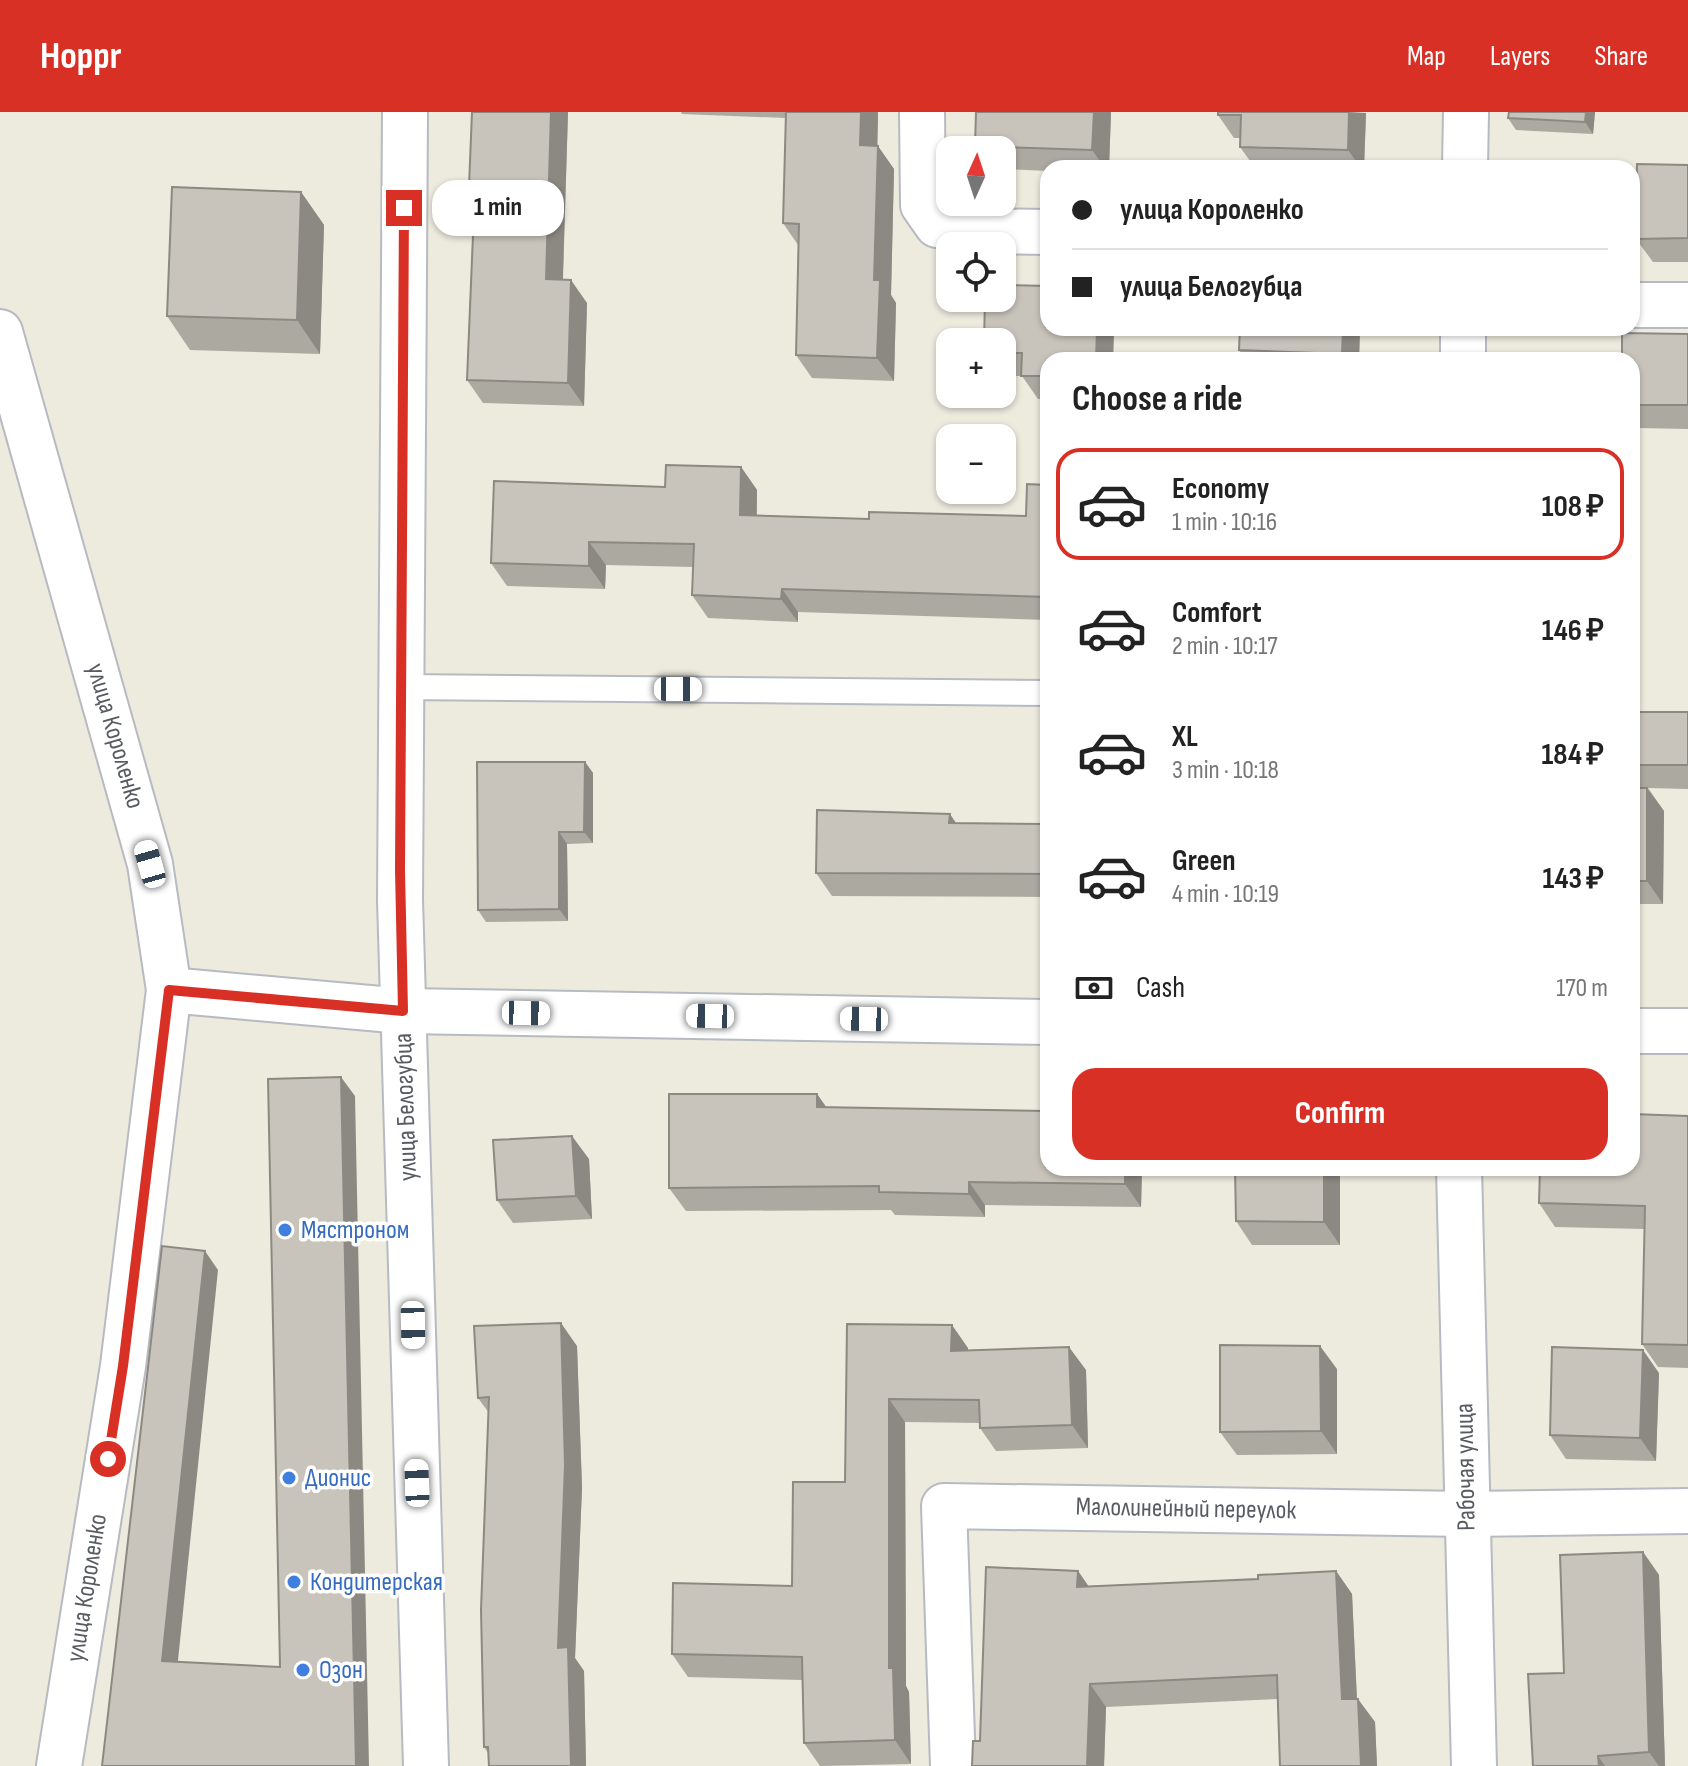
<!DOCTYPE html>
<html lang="en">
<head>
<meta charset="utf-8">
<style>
	body { margin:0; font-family:"Sofia Sans Condensed",sans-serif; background:#f2f2f2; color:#222; height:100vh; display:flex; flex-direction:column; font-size:30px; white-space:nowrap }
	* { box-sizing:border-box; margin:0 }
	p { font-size:26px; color:#767676 }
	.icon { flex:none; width:44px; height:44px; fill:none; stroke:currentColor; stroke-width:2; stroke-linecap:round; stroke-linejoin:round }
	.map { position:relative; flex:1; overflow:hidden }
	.details { position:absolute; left:1040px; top:240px; width:600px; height:824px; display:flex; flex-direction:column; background:#fff; border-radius:24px; box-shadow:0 2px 6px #0004 }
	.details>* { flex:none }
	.guide { position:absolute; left:1040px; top:48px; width:600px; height:176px; border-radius:24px; box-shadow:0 2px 6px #0004; display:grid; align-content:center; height:176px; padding:0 32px; background:#fff }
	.needle { width:52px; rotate:3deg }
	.controls { position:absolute; left:936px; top:24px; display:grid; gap:16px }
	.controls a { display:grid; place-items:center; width:80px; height:80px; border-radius:16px; background:#fff; box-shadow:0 2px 6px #0004; font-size:40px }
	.end { position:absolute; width:36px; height:36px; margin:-18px; border:10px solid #d93025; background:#fff; box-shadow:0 0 0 4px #fff }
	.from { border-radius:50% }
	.bubble { position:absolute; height:56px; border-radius:24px; background:#fff; box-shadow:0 2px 6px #0004; font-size:26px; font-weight:700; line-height:56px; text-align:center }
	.car { position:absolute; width:24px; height:48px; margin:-24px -12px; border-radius:10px; box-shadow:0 0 6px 2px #0007; background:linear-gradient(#fff 24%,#345 0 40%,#fff 0 76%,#345 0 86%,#fff 0) }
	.guide b { display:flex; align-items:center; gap:28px; height:76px; font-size:30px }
	.guide b+b { border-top:2px solid #e0e0e0 }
	.guide i { width:20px; height:20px; background:#222 }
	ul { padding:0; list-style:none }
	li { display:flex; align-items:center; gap:24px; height:112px; margin:0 16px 12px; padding:0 16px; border:4px solid transparent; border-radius:24px }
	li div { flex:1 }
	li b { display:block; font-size:30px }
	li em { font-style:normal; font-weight:700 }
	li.current { border-color:#d93025 }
	li>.icon { width:72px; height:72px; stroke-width:1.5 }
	h2 { padding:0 32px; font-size:36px; line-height:96px }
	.pay { display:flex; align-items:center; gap:20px; height:88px; padding:0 32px; font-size:30px }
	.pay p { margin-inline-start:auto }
	.cta { display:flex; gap:16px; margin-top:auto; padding:16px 32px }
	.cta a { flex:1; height:92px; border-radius:24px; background:#d93025; color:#fff; font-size:32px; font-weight:700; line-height:92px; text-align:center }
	header { display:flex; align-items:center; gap:48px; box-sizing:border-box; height:112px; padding:0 40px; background:#d93025; color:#fff }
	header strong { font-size:38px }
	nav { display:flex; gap:44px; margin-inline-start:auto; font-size:28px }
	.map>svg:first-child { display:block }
</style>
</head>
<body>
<header>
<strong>Hoppr</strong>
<nav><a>Map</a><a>Layers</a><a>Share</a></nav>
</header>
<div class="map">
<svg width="1688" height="1654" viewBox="0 0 1688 1654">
	<rect width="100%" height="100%" fill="#edeade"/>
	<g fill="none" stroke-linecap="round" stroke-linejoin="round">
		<defs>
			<path id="service" d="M401 575 1048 581"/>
			<path id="minor" d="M405 0 400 788 426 1654
				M922 0 923 93 937 113 967 119 1048 120
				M1465 56 1466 0
				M1632 193H1688
				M1463 248V216
				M1459 1056 1474 1654
				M953 1654 944 1394 1467 1402 1688 1399"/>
			<path id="tertiary" d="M0 220 150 752 169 878 123 1254 59 1654
				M169 878 403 899 1048 910
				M1632 919H1688"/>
		</defs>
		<use href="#service" stroke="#b7bac0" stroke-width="28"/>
		<use href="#minor" stroke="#b7bac0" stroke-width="48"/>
		<use href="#tertiary" stroke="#b7bac0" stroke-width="48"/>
		<use href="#service" stroke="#fff" stroke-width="24"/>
		<use href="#minor" stroke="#fff" stroke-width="44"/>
		<use href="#tertiary" stroke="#fff" stroke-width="44"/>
	</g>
	<path fill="#aca9a1" d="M568 0 563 168 587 191 584 294 483 291 467 268 473 106 468 99Z
		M681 0H878L877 34 894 57 891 183 896 191 894 269 812 266 796 243 798 133 783 111 786 6 682 2Z
		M1111 0 1109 56H1048V59L1002 57V38H978L975 34Z
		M1595 0 1593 22 1516 18 1508 6Z
		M1366 1 1364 56H1255L1240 35 1241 26H1234L1218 3Z
		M1688 53V150H1653L1636 127Z
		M301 80 324 113 320 242 190 238 167 204Z
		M1114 216 1113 248H1048V287H1038L1022 264H1002V230Z
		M1240 216H1360L1359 248H1246L1239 238Z
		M1688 222V317L1638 316 1632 307V248Z
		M741 355 757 378V403L869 407 1026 404 1048 373V508L798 500V510L708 506 692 483 693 455 606 453 605 477 507 474 491 451 665 375Z
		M1632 600H1688V677L1648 676 1664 699 1663 792H1632V676H1640L1632 665Z
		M585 650 593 661V731L567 732 568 809 486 810 478 798Z
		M956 711 1048 712V785L832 784 816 761Z
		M817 982 826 995 1142 1056 1141 1095 985 1093V1105L895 1103 891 1098 686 1099 669 1076Z
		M1688 1004V1256L1658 1255 1642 1232 1645 1117 1555 1115 1539 1091Z
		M589 1047 592 1107 513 1111 497 1088Z
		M1340 1056V1133H1252L1236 1109Z
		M847 1212 968 1236V1238L1086 1258 1088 1336 996 1339 980 1316V1311L905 1310 906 1574 909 1580 911 1652 820 1654 804 1631 802 1568 688 1565 672 1542 792 1474 845 1370Z
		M577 1234 582 1376 575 1546 584 1559 586 1654H489L488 1641 484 1635 489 1301 478 1286Z
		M1337 1257V1342L1237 1343 1220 1320Z
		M1659 1261 1656 1349 1566 1347 1550 1323Z
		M1643 1440 1659 1463 1665 1654H1533L1564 1561Z
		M1078 1459 1088 1474 1258 1467 1336 1459 1352 1482 1357 1587 1375 1610 1377 1654H1280L1278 1587 1106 1595 1104 1654H972L980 1629Z"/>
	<path fill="#8c8983" d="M551 0H568L562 191 546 167Z
		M861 0H878L877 56 860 33Z
		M1094 0H1111L1109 56H1105L1092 38Z
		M1349 0 1366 1 1364 56H1361L1348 38Z
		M1586 0H1595L1593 22 1585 10Z
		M878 34 894 57 891 183 896 191 894 269 877 246 874 168Z
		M301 80 324 113 320 242 297 208Z
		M571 168 587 191 584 294 568 271Z
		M1097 216H1114L1113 248H1096Z
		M1343 216H1360L1359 248H1347L1342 242Z
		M741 355 757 378 756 426 740 403Z
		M589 430 606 453 605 477 589 454Z
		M782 477 798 500V510L781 487Z
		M585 650 593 661V731L584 720Z
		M1647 676 1664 699 1663 792 1647 769Z
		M950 702 966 726 949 711Z
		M559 720 567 732 568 809 559 797Z
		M341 965 355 984 369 1654H356Z
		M817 982 834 1006 817 995Z
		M572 1024 589 1047 592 1107 576 1084Z
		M1125 1056H1142L1141 1095 1125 1072Z
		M1324 1056H1340V1133L1324 1110Z
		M969 1070 985 1093V1105L969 1082Z
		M205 1139 218 1158 176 1568 162 1549Z
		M561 1211 577 1234 582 1376 575 1546 584 1559 586 1654H571L558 1536Z
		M952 1213 968 1236V1262L951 1239Z
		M1320 1234 1337 1257V1342L1321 1319Z
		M1069 1235 1086 1258 1088 1336 1072 1313Z
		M1643 1238 1659 1261 1656 1349 1640 1326Z
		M889 1287 905 1310 906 1574 909 1580 911 1652 895 1628 889 1556Z
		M1643 1440 1659 1463 1665 1654H1659L1649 1640Z
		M1078 1459 1094 1482 1077 1475Z
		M1336 1459 1352 1482 1358 1611 1342 1587Z
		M1090 1572 1106 1595 1104 1654H1087Z
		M1358 1587 1375 1610 1377 1654H1361Z
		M1598 1644 1605 1654H1599Z"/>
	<path fill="#c8c4bb" stroke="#8c8983" stroke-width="2" d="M472 0H551L546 167 571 168 568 271 467 268 474 99H468Z
		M786 0H861L860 33 878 34 874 168H880L877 246 796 243 799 112 783 111Z
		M976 0H1094L1092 38 975 34Z
		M1218 0H1349L1348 38 1240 35 1241 3H1218Z
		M1509 0H1586L1585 10 1508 6Z
		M1637 52 1688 53V126L1636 127Z
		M172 75 301 80 297 208 167 204Z
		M1002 173 1048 174V216H1097L1096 248H1048V264H1021L1022 241H1002V230H984L985 186H1002Z
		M1240 216H1343L1342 242 1239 238Z
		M1622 221 1688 222V293H1632V248H1622Z
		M666 353 741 355 740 403 869 407V400L1026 404 1027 372 1048 373V485L782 477 781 487 692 483 694 432 589 430V454L491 451 494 369 665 375Z
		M1632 600H1688V653H1632Z
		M477 650H585L584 720H559V797L478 798Z
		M1632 676H1647V769H1632Z
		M817 698 950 702 949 711 1048 712 1047 762 816 761Z
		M341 965 356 1654H102L162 1134 205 1139 162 1549 280 1555 268 967Z
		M669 982H817V995L1048 999V1056H1125V1072L969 1070V1082L879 1080V1074L669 1076Z
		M1632 1002 1688 1004V1233L1642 1232 1645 1094 1539 1091 1540 1056H1632Z
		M572 1024 576 1084 497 1088 493 1028Z
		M1235 1056H1324V1110L1236 1109Z
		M561 1211 565 1353 558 1536 568 1535 571 1654H489L488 1635H484L481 1498 489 1285 478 1286 474 1214Z
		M847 1212 952 1213 951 1239 1069 1235 1072 1313 980 1316 979 1288 889 1287V1556H893L895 1628 804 1631 802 1545 672 1542 673 1471 792 1474 793 1370H845Z
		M1220 1233 1320 1234 1321 1319 1220 1320Z
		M1552 1235 1643 1238 1640 1326 1550 1323Z
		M1643 1440 1649 1640 1598 1644 1599 1654H1533L1528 1562 1564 1561 1560 1443Z
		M986 1455 1078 1459 1077 1475 1258 1467V1463L1336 1459 1342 1587H1358L1361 1654H1280L1277 1563 1090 1572 1087 1654H972L973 1629H980Z"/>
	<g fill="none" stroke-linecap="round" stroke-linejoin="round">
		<path stroke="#d93025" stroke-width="10" d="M108 1347 123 1254 169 878 403 899 400 758 404 96"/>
	</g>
	<g fill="#3f7fe0" stroke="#fff" stroke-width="3">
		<circle cx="285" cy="1118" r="8"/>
		<circle cx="289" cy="1366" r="8"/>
		<circle cx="294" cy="1470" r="8"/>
		<circle cx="303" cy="1558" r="8"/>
	</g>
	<g text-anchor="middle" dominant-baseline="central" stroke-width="7" stroke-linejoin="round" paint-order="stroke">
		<g font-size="26" fill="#585c62" stroke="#fff">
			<text transform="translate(115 624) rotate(74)">улица Короленко</text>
			<text transform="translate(406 995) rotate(-92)">улица Белогубца</text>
			<text transform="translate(1466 1355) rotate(-91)">Рабочая улица</text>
			<text transform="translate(1186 1397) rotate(1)">Малолинейный переулок</text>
			<text transform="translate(87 1476) rotate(-81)">улица Короленко</text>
		</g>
		<g font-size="26" fill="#366cbe" stroke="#fff" text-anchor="start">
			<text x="301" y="1118">Мястроном</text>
			<text x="305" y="1366">Дионис</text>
			<text x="310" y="1470">Кондитерская</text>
			<text x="319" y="1558">Озон</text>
		</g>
	</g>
</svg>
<div class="controls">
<a><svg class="needle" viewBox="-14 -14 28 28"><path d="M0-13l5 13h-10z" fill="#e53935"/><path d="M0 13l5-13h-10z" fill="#767676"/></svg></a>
<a><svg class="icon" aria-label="locate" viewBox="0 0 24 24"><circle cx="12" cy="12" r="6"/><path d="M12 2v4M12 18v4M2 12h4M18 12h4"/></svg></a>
<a>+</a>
<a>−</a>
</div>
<i class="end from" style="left:108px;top:1347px"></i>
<i class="end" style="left:404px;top:96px"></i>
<div class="bubble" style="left:432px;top:68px;width:132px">1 min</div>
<i class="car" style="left:678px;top:577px;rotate:90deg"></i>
<i class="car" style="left:150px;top:752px;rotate:344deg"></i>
<i class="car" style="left:526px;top:901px;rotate:91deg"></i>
<i class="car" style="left:710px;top:904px;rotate:271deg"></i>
<i class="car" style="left:864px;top:907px;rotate:271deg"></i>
<i class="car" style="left:413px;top:1213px;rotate:179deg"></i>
<i class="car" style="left:417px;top:1371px;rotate:358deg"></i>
<div class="guide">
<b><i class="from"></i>улица Короленко</b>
<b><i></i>улица Белогубца</b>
</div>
<section class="details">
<h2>Choose a ride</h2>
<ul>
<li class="current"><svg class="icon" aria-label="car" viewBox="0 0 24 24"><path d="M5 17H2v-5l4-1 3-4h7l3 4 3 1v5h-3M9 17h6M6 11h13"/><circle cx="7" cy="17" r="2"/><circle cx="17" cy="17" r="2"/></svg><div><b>Economy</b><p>1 min · 10:16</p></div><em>108 ₽</em></li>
<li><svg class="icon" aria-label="car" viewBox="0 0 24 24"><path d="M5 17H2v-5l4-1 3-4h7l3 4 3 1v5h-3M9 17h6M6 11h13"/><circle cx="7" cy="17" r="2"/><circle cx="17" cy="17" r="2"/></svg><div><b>Comfort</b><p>2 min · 10:17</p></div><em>146 ₽</em></li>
<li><svg class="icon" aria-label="car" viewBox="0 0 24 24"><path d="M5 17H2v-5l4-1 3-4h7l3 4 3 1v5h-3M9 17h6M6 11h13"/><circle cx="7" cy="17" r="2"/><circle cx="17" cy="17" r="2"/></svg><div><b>XL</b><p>3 min · 10:18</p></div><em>184 ₽</em></li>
<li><svg class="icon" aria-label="car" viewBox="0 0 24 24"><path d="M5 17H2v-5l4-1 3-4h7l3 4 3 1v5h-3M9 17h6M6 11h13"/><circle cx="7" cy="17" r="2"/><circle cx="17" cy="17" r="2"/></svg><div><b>Green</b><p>4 min · 10:19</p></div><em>143 ₽</em></li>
</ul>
<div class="pay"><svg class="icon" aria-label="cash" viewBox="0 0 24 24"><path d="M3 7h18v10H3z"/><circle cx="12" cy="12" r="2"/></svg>Cash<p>170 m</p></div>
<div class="cta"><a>Confirm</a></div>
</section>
</div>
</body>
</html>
